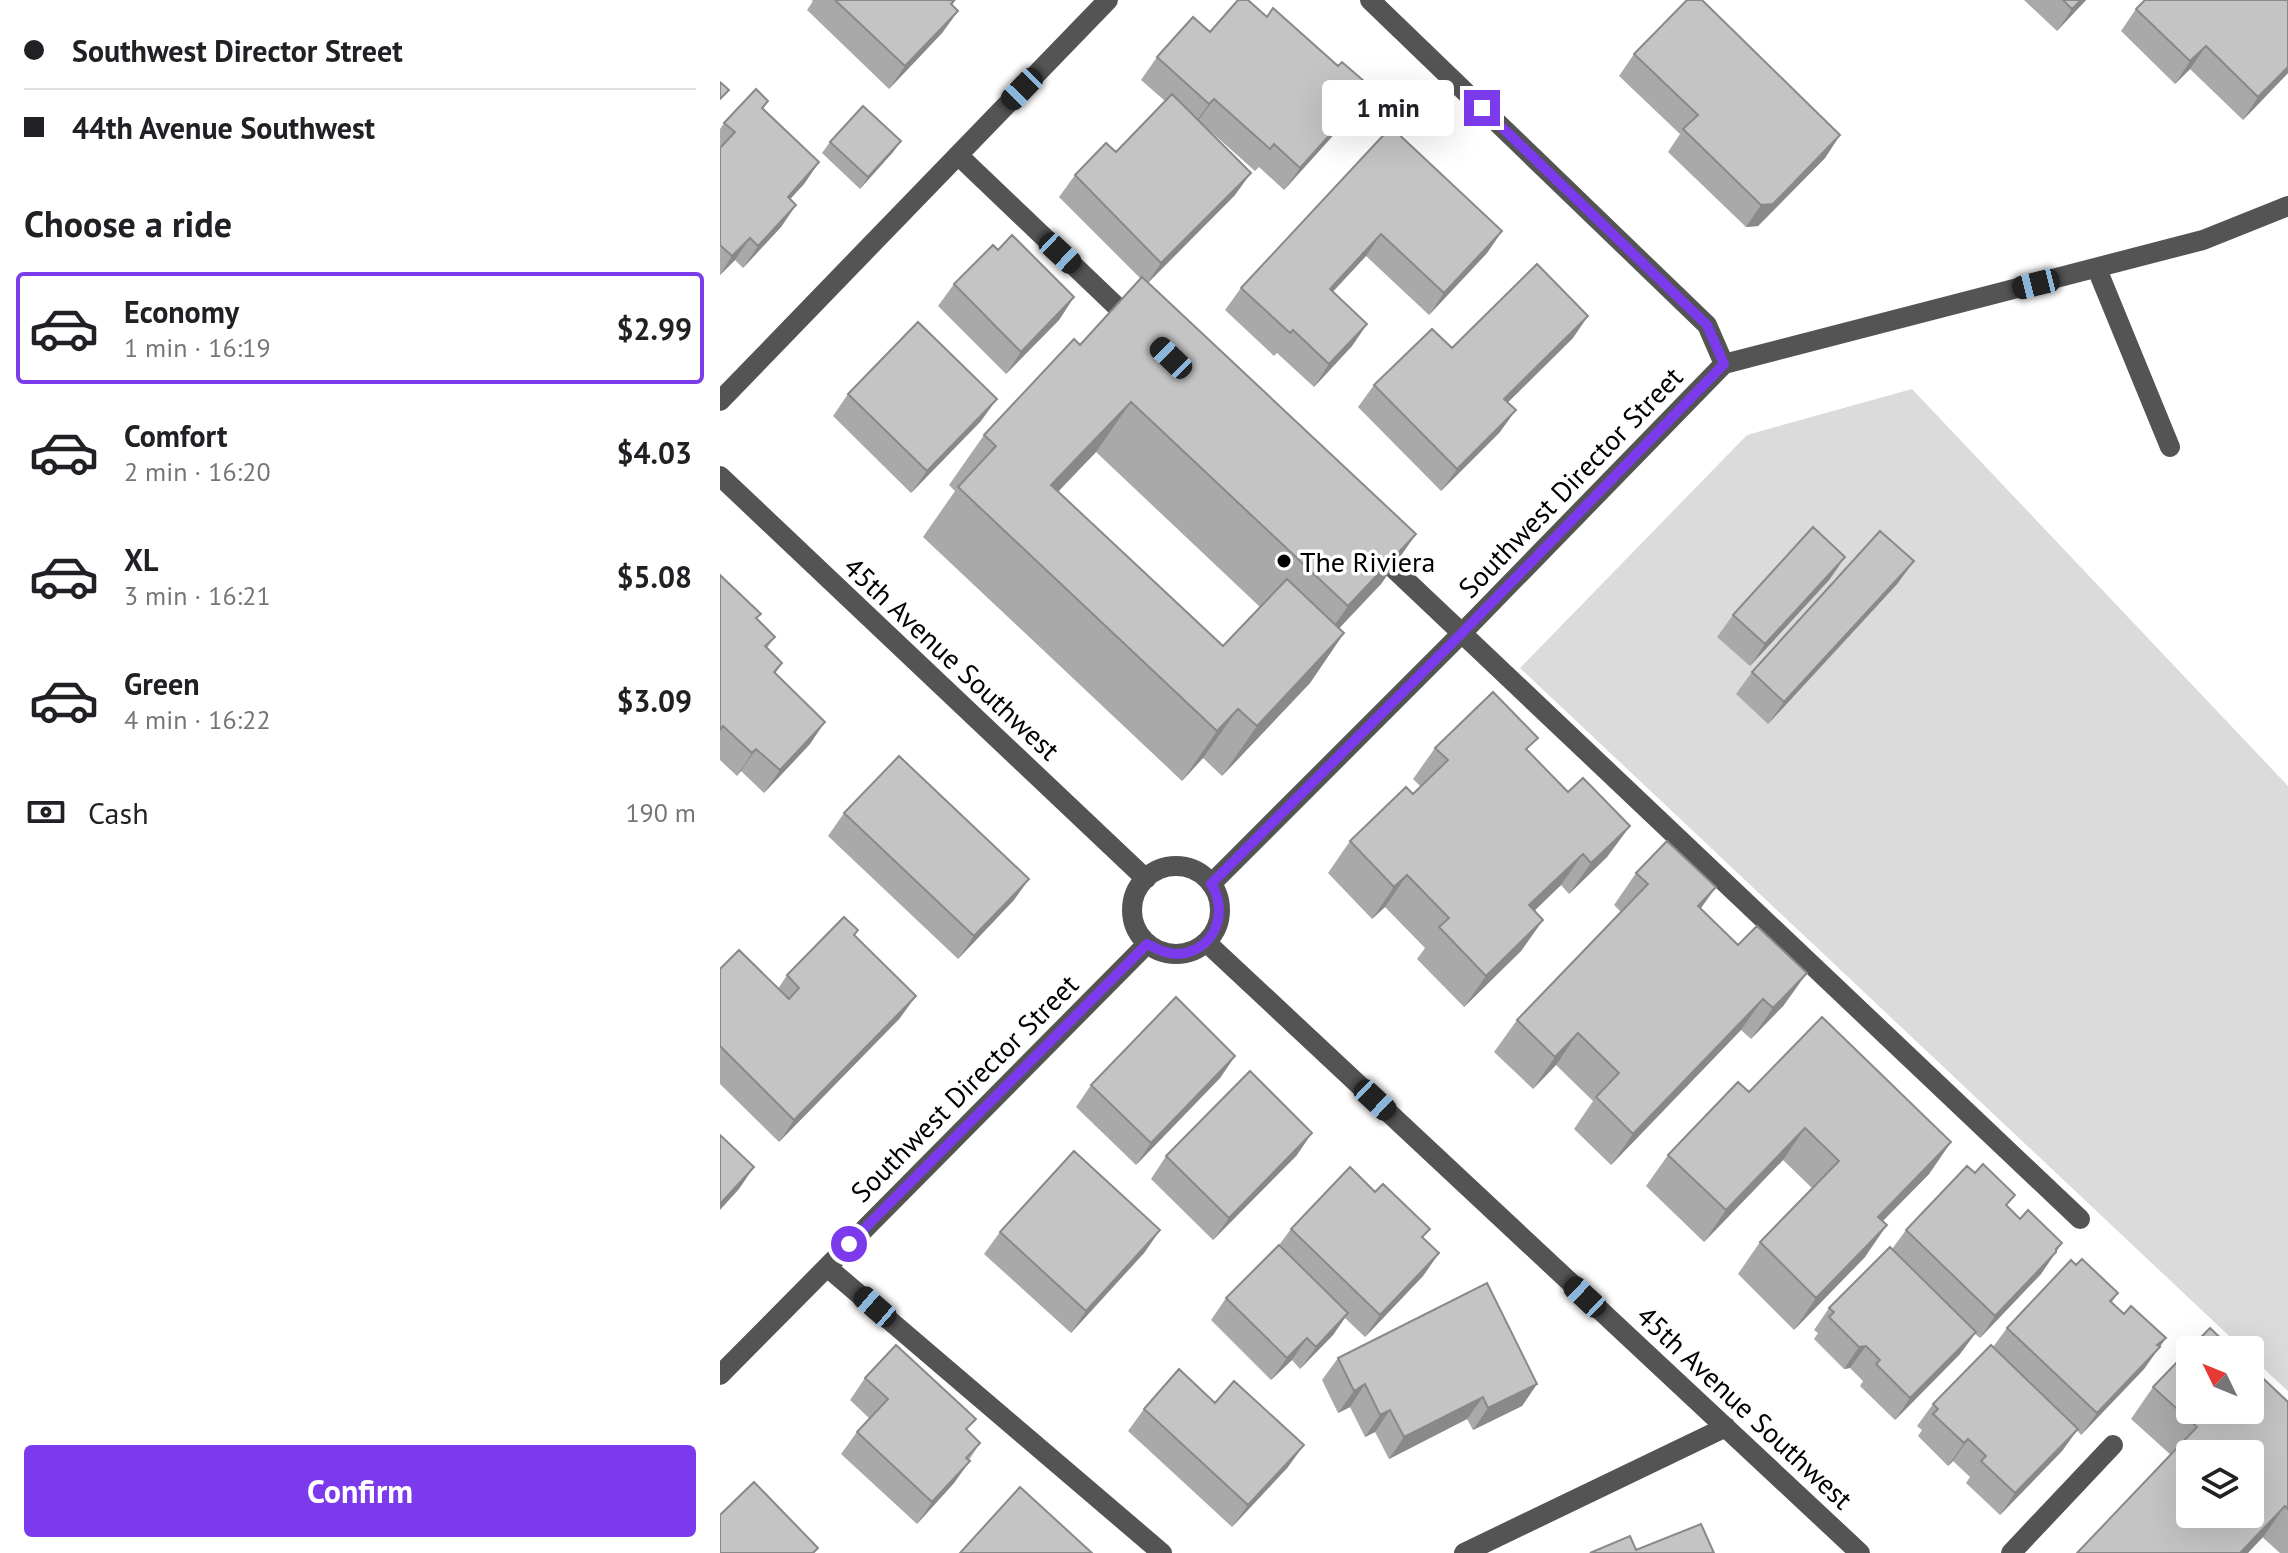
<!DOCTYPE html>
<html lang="en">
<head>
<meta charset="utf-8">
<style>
	body { margin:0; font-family:"PT Sans",sans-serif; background:#f2f2f2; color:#202124; height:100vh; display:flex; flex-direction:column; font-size:30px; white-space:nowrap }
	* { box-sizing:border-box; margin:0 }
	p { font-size:26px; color:#757577 }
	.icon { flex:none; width:44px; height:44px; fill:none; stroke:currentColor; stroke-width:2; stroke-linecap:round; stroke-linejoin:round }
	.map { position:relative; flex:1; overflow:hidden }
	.sheet { display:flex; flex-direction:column; background:#fff; width:720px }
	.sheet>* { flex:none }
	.banner { display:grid; align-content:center; height:176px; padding:0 24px; background:#fff }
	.needle { width:52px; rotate:313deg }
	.buttons { position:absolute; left:1456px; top:1336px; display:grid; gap:16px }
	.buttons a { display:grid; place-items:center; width:88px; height:88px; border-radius:8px; background:#fff; box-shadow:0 8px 32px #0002; font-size:40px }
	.end { position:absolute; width:36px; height:36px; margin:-18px; border:10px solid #7c3aed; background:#fff; box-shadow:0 0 0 4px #fff }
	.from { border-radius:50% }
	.bubble { position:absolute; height:56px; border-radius:8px; background:#fff; box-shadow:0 8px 32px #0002; font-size:26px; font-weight:700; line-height:56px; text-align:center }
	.car { position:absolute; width:24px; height:48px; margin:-24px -12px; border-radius:10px; box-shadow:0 0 6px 2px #0007; background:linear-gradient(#222 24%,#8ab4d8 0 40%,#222 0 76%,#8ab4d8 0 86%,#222 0) }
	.banner b { display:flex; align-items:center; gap:28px; height:76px; font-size:30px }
	.banner b+b { border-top:2px solid #e0e0e0 }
	.banner i { width:20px; height:20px; background:#202124 }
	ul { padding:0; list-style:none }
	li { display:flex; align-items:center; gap:24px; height:112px; margin:0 16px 12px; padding:0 8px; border:4px solid transparent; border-radius:8px }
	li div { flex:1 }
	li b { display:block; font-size:30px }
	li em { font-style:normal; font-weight:700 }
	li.on { border-color:#7c3aed }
	li>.icon { width:72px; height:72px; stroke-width:1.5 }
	h2 { padding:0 24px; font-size:36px; line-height:96px }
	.pay { display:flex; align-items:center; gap:20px; height:88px; padding:0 24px; font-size:30px }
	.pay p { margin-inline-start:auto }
	.button { display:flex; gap:16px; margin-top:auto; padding:16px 24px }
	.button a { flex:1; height:92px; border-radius:8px; background:#7c3aed; color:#fff; font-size:32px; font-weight:700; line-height:92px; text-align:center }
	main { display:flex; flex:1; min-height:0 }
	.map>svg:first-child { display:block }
</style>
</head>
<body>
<main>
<section class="sheet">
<div class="banner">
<b><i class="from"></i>Southwest Director Street</b>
<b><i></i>44th Avenue Southwest</b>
</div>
<h2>Choose a ride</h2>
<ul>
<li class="on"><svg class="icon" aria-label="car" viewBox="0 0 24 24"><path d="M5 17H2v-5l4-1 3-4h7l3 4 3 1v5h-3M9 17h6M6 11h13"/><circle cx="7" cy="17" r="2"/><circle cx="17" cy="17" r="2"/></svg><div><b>Economy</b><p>1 min · 16:19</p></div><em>$2.99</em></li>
<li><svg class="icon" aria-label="car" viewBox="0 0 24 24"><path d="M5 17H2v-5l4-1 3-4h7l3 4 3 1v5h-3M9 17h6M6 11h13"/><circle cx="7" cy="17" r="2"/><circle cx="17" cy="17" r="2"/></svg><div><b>Comfort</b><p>2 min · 16:20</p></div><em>$4.03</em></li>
<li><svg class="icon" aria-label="car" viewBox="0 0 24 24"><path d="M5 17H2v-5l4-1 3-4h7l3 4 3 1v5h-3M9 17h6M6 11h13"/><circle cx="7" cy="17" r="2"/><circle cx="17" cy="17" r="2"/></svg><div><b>XL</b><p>3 min · 16:21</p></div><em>$5.08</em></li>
<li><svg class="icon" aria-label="car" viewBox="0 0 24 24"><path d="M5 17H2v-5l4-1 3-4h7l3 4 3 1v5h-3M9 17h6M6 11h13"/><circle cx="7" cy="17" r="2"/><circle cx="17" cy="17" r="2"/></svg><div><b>Green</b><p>4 min · 16:22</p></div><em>$3.09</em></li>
</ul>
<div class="pay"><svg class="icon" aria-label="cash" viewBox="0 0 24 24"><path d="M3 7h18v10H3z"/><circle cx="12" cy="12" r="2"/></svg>Cash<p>190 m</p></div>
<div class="button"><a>Confirm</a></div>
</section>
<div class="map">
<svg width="1568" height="1553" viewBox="0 0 1568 1553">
	<rect width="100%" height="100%" fill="#fff"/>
	<path fill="#dbdbdb" d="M1192 389 1568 786V1391L1530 1356V1350H1524L800 668 1027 435Z"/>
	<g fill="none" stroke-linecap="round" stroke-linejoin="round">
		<path stroke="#545454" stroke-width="20" d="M650 0 987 325 1004 364
			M238 155 416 325
			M1377 269 1450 447
			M0 401 388 0
			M0 476 426 879
			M654 550 1360 1219
			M412 910a44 44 0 1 1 88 0a44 44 0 1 1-88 0Z
			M491 884 742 633 1004 364 1483 240 1568 206
			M486 942 1140 1553
			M107 1267 442 1553
			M0 1375 427 944
			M744 1553 1006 1427
			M1291 1553 1393 1445"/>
	</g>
	<path fill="#a9a9a9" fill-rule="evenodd" d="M91 0H236L232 5 238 11 222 33 169 89 87 10 93 1Z
		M1304 0H1366L1337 31Z
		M1568 0V73L1523 120 1470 69 1455 84 1401 31 1416 9Z
		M547 17 652 88 636 110 564 190 539 167 535 171 480 122 515 195 428 282 696 534 661 584 619 628 624 633 590 683 502 776 483 758 462 781 203 537 235 491 229 485 264 435 360 345 421 279 339 197 355 175 396 152 445 101 421 80 437 57 490 32ZM376 452 540 607 503 646 338 492Z
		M914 54 1120 135 1105 158 1038 226 1026 227 948 152 960 134 899 76Z
		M48 101 43 109 99 162 84 184 70 199 76 205 61 227 23 268 15 260 0 275V129L4 123Z
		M671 127 782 231 767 253 709 315 646 256 613 292 647 324 632 346 594 387 557 353 554 356 505 310 521 288Z
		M181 141 173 152 140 189 102 153 110 142Z
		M278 250 354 297 339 320 286 374 218 306 234 284Z
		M853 338 788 402 780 432 721 491 638 407 654 385 732 348Z
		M128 394 261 421 191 493 113 416Z
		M0 575 37 620 55 637 47 648 62 663 55 674 90 744 44 793 21 771 17 776 0 760Z
		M1110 579 1030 666 997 637 1013 615Z
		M1178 583 1048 724 1016 694 1032 672Z
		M715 748 808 752 848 792 910 826 887 857 849 894 841 885 814 911 823 920 801 951 744 1007 697 959 705 948 665 907 652 919 608 873 630 841 693 794 701 787 693 779Z
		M124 813 309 879 293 901 238 959 108 836Z
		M916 873 980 909 1064 1005 1031 1039 1021 1030 891 1165 854 1129 873 1101 836 1065 813 1089 774 1052 797 1020 901 912 894 905Z
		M135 936 180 1018 59 1142 0 1084V969L58 989 67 975Z
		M515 1056 500 1078 416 1165 356 1107 371 1085Z
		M1029 1092 1231 1142 1209 1174 1163 1221 1145 1257 1074 1330 1018 1274 1040 1242 1092 1188 1063 1160 984 1242 926 1186 948 1155Z
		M577 1155 493 1240 431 1179 446 1156Z
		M1287 1206 1300 1219 1342 1243 1321 1274 1260 1338 1255 1334 1240 1354 1175 1420 1140 1386 1143 1381 1130 1368 1124 1369 1094 1339 1098 1333 1094 1330 1109 1308 1172 1249 1186 1230Z
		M571 1229 703 1239 719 1253 703 1276 645 1337 625 1318 613 1335 580 1369 572 1360 551 1380 491 1320 506 1298 559 1245Z
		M440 1230 424 1253 351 1333 264 1254 280 1232Z
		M1356 1265 1398 1293 1392 1302 1404 1314 1446 1338 1424 1369 1361 1435 1357 1430 1342 1451 1280 1515 1246 1483 1250 1477 1233 1461 1228 1466 1198 1436 1202 1430 1197 1426 1213 1404 1273 1347 1287 1328Z
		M618 1358 817 1384 802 1406 753 1430 747 1419 669 1459 655 1432 645 1437 630 1407 618 1413 602 1380Z
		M145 1378 247 1431 260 1443 234 1483 197 1524 121 1454 137 1432 149 1418 130 1400Z
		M1433 1387 1568 1402V1553H1560L1411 1419Z
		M424 1409 568 1467 512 1527 408 1431Z"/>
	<path fill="#898989" d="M1361 0H1366L1337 31 1352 9Z
		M238 11 222 33 169 89 185 66Z
		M1486 46 1470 69 1455 84 1470 61Z
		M1568 67V73L1523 120 1538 97Z
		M652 88 636 110 564 190 580 168Z
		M494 99 478 121 473 126 489 104Z
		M1120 135 1105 158 1038 226 1026 227 1041 205Z
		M181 141 173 152 140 189 148 177Z
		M99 162 84 184 52 219 68 197Z
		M531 173 515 195 426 285 441 263Z
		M76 205 61 227 23 268 38 246Z
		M782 231 767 253 709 315 724 293Z
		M661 234 646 256 594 311 610 289Z
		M30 238 15 260 0 275 12 256Z
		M354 297 339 320 286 374 301 352Z
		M868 316 853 338 769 421 784 399Z
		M647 324 632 346 594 387 609 364Z
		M277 399 261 421 191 493 207 471Z
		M411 402 376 452 296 535 331 485Z
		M796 410 780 432 721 491 737 469Z
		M696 534 661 584 593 656 628 606Z
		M1125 557 1110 579 1030 666 1045 644Z
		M1194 561 1178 583 1048 724 1064 702Z
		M624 633 590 683 502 776 537 726Z
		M518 709 483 758 462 781 497 731Z
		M105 722 90 744 44 793 60 770Z
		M36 749 21 771 17 776 32 753Z
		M910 826 887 857 849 894 871 863Z
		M863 854 841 885 787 937 809 905Z
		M687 875 665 907 652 919 674 887Z
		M309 879 293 901 238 959 254 936Z
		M996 887 974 918 978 906Z
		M823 920 801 951 744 1007 766 976Z
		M1087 973 1064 1005 1031 1039 1053 1008Z
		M196 996 180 1018 59 1142 74 1120Z
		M1043 999 1021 1030 891 1165 913 1134Z
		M858 1033 836 1065 813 1089 835 1057Z
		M515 1056 500 1078 416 1165 431 1143Z
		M1085 1128 1063 1160 984 1242 1006 1210Z
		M592 1133 577 1155 493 1240 509 1218Z
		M1231 1142 1209 1174 1136 1248 1158 1217Z
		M34 1167 19 1189 0 1210V1204Z
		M1167 1225 1145 1257 1074 1330 1096 1298Z
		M440 1230 424 1253 351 1333 366 1311Z
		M1342 1243 1321 1274 1260 1338 1275 1316Z
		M719 1253 703 1276 645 1337 660 1315Z
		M628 1313 613 1335 580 1369 596 1347Z
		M1256 1332 1240 1354 1175 1420 1190 1398Z
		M587 1338 572 1360 551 1380 567 1358Z
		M1446 1338 1424 1369 1361 1435 1377 1413 1437 1345Z
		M1146 1346 1130 1368 1124 1369 1139 1347Z
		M645 1384 630 1407 618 1413 634 1391Z
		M817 1384 802 1406 753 1430 768 1408Z
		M763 1397 747 1419 669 1459 684 1437Z
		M670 1410 655 1432 645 1437 660 1415Z
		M1358 1429 1342 1451 1280 1515 1295 1493Z
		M1248 1439 1233 1461 1228 1466 1244 1443Z
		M584 1445 568 1467 512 1527 528 1505Z
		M250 1461 234 1483 197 1524 212 1502Z
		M1565 1506 1543 1537 1528 1553H1520Z"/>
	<path fill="#c4c4c4" stroke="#898989" stroke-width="2" fill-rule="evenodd" d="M115 0H234L231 4 238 11 185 66Z
		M518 0H528L547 17 553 8 618 66 622 62 652 88 580 168 554 144 550 149 494 99 489 104 437 57 473 17 490 32Z
		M967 0H982L1120 135 1053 204 1041 205 963 129 978 115 914 54Z
		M1343 0H1361L1352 9Z
		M1425 0H1568V67L1538 97 1486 46 1470 61 1416 9Z
		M0 82 9 90 0 99Z
		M36 89 48 101 42 108 99 162 68 197 76 205 38 246 30 238 12 256 0 245V148L15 132 4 123Z
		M452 94 531 173 441 263 355 175 386 143 396 152Z
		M143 106 181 141 148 177 110 142Z
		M671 127 782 231 724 293 661 234 610 289 647 324 609 364 573 330 570 333 521 288Z
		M292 235 354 297 301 352 234 284 273 245 278 250Z
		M817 264 868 316 784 399 796 410 737 469 654 385 712 329 732 348Z
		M422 277 696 534 628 606 411 402 331 485 503 646 567 579 624 633 537 726 518 709 497 731 238 487 276 446 264 435 354 339 360 345Z
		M198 322 277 399 207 471 128 394Z
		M1093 527 1125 557 1045 644 1013 615Z
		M1160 531 1194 561 1064 702 1032 672Z
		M0 575 41 614 36 618 55 637 45 646 62 663 54 672 105 722 60 770 36 749 32 753 3 726 0 730Z
		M773 692 818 738 806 749 848 792 863 778 910 826 871 863 863 854 809 905 823 920 766 976 719 927 729 918 687 875 674 887 630 841 686 787 693 794 728 760 715 748Z
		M179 756 309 879 254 936 124 813Z
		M947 841 996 887 978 906 1018 945 1037 926 1087 973 1053 1008 1043 999 913 1134 876 1097 899 1073 858 1033 835 1057 797 1020 928 884 916 873Z
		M124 917 138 930 134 935 196 996 74 1120 0 1046V969L19 950 69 999 79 988 67 975Z
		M456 997 515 1056 431 1143 371 1085Z
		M1102 1017 1231 1142 1158 1217 1167 1225 1096 1298 1040 1242 1119 1161 1085 1128 1006 1210 948 1155 1018 1082 1029 1092Z
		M530 1071 592 1133 509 1218 446 1156Z
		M0 1135 34 1167 0 1204Z
		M354 1151 440 1230 366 1311 280 1232Z
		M1263 1164 1295 1195 1286 1205 1300 1219 1308 1210 1342 1243 1336 1249V1252L1275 1316 1186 1230 1247 1166 1255 1173Z
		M630 1167 655 1192 663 1184 710 1229 702 1237 719 1253 660 1315 571 1229Z
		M559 1245 628 1313 596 1347 587 1338 567 1358 506 1298Z
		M1170 1247 1256 1332 1190 1398 1156 1364 1160 1360 1146 1346 1139 1347 1109 1317 1114 1312 1109 1308Z
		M1362 1259 1398 1293 1390 1301 1404 1314 1411 1306 1446 1338 1437 1345 1440 1347 1377 1413 1287 1328 1351 1260 1356 1265Z
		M767 1283 817 1384 768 1408 763 1397 684 1437 670 1410 660 1415 645 1384 634 1391 618 1358Z
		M1490 1328 1513 1350H1470V1410H1530V1366L1568 1402V1509L1565 1506 1520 1553H1357L1477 1427 1433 1387ZM1470 1454H1530V1514H1470Z
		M176 1345 256 1419 246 1429 260 1443 246 1458 250 1461 212 1502 137 1432 168 1399 145 1378Z
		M1271 1345 1358 1429 1295 1493 1261 1461 1266 1456 1248 1439 1244 1443 1213 1414 1218 1409 1213 1404Z
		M459 1369 495 1403 514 1381 584 1445 528 1505 424 1409Z
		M34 1482 98 1548 93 1553H0V1515Z
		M300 1487 372 1553H240Z
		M981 1524 994 1553H870L910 1536 916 1550Z"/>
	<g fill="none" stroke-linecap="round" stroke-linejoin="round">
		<path stroke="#7c3aed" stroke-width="10" d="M129 1244 427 944C437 949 446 954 457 954 493 953 510 913 491 884L742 633 1004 364 987 325 762 108"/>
	</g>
	<circle fill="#000" stroke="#fff" stroke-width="3" cx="564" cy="561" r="8"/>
	<g text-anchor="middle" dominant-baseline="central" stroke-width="7" stroke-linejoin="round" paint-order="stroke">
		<g font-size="28" fill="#000" stroke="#fff">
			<text transform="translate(850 482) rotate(-46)">Southwest Director Street</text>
			<text transform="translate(232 658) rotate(43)">45th Avenue Southwest</text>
			<text transform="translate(244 1088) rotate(-45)">Southwest Director Street</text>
			<text transform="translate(1025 1407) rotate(43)">45th Avenue Southwest</text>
		</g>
		<g font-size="28" fill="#000" stroke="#fff" text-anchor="start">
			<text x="580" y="561">The Riviera</text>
		</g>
	</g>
</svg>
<div class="buttons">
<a><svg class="needle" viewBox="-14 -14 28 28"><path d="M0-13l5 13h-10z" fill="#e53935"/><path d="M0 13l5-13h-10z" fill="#757577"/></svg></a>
<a><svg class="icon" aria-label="layers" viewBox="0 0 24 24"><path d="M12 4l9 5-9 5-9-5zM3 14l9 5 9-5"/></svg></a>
</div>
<i class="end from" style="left:129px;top:1244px"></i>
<i class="end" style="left:762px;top:108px"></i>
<div class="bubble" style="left:602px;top:80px;width:132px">1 min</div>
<i class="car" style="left:302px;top:89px;rotate:224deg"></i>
<i class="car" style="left:340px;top:253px;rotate:133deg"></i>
<i class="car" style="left:1316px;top:284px;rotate:256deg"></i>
<i class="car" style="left:451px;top:358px;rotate:314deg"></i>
<i class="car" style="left:655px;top:1100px;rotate:133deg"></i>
<i class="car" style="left:865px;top:1297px;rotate:313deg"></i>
<i class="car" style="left:155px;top:1307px;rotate:311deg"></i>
</div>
</main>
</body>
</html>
